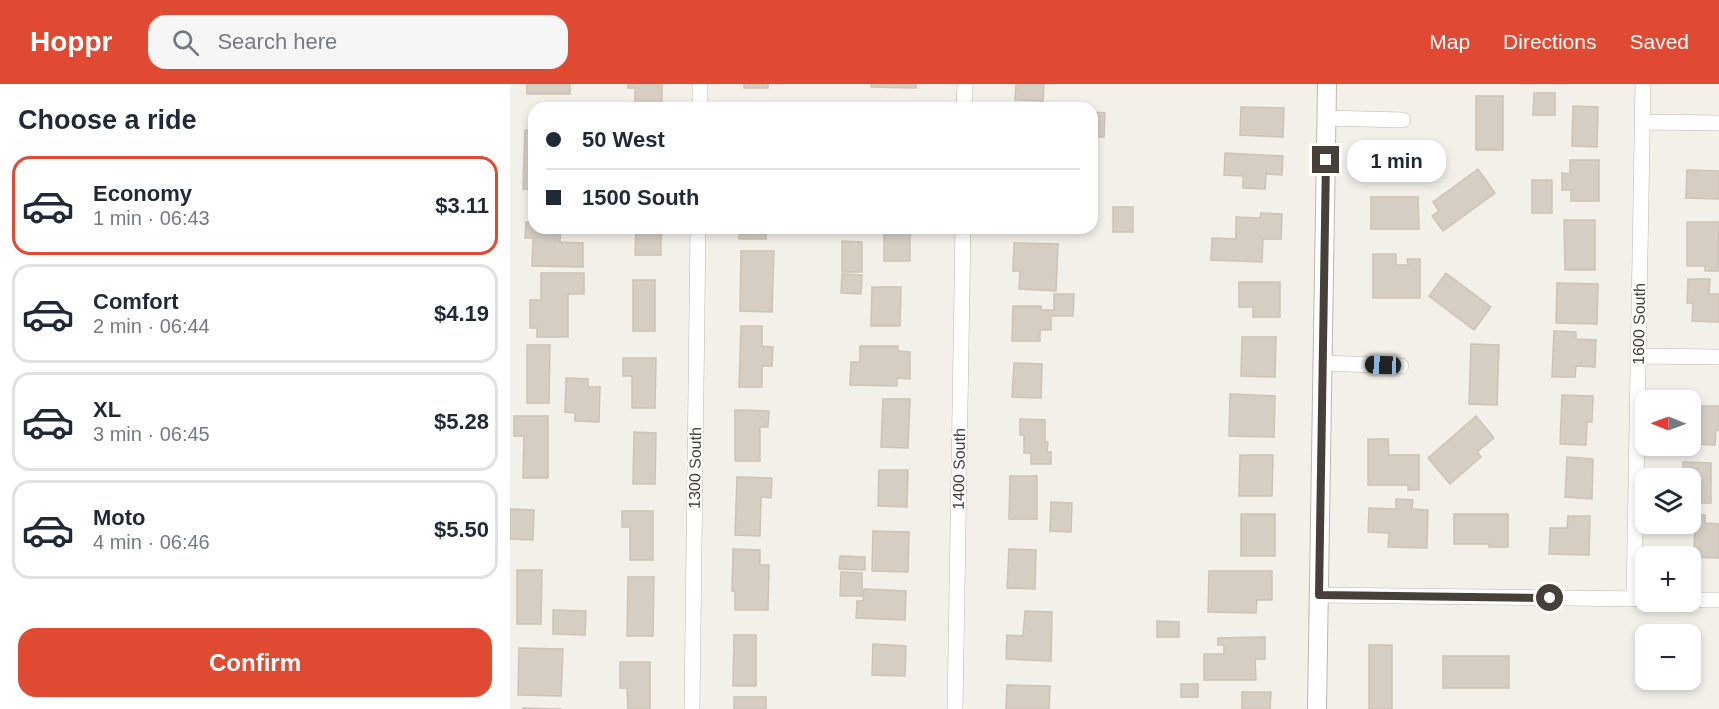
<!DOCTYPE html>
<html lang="en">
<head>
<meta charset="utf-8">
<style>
	body { margin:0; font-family:Helvetica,sans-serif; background:#f6f6f7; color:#1f2937; height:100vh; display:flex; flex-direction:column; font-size:22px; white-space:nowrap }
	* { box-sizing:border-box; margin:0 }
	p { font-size:20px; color:#747a83 }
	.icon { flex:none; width:33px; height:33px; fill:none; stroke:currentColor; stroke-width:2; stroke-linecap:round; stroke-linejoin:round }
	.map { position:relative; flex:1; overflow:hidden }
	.details { display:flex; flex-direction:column; background:#fff; width:510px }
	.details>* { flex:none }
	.top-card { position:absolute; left:18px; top:18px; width:570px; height:132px; border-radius:18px; box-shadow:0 3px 9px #0003; display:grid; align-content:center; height:132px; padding:0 18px; background:#fff }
	.needle { width:39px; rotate:271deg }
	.fabs { position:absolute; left:1125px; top:306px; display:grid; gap:12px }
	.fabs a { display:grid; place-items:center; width:66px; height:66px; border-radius:12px; background:#fff; box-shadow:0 3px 9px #0003; font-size:30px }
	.end { position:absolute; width:27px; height:27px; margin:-14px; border:8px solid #464039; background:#fff; box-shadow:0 0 0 3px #fff }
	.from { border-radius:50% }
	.bubble { position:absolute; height:42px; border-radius:18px; background:#fff; box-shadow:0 3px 9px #0003; font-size:20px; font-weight:600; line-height:42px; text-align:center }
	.car { position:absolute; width:18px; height:36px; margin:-18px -9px; border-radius:8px; box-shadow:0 0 4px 2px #0007; background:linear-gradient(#222 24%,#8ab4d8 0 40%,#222 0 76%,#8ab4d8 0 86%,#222 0) }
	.top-card b { display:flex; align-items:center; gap:21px; height:57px; font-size:22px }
	.top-card b+b { border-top:2px solid #e0e1e3 }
	.top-card i { width:15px; height:15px; background:#1f2937 }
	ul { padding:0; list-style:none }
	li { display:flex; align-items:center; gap:18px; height:99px; margin:0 12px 9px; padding:0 6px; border:3px solid #e0e1e3; border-radius:18px }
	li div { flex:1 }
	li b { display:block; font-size:22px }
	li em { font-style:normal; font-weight:600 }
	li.active { border-color:#e14a32 }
	li>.icon { width:54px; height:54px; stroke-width:1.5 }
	h2 { padding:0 18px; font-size:27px; line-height:72px }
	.primary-button { display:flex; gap:12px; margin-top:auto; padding:12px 18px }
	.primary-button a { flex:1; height:69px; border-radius:18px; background:#e14a32; color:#fff; font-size:24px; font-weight:600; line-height:69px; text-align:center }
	header { display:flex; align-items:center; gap:36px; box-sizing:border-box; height:84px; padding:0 30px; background:#e14a32; color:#fff }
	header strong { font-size:28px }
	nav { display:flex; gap:33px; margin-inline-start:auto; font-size:21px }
	.search { width:420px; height:54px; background:#f6f6f7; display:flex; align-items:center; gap:15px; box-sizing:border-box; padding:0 21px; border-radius:18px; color:#747a83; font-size:22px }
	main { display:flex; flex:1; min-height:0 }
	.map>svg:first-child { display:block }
</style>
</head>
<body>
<header>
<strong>Hoppr</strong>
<div class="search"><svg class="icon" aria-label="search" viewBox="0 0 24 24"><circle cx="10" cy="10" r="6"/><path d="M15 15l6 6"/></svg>Search here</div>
<nav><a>Map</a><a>Directions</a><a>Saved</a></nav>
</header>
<main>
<section class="details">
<h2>Choose a ride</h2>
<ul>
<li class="active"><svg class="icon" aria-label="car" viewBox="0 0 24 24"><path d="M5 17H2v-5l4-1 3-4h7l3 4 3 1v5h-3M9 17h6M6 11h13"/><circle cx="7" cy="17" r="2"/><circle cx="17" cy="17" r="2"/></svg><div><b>Economy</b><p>1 min · 06:43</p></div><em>$3.11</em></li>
<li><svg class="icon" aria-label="car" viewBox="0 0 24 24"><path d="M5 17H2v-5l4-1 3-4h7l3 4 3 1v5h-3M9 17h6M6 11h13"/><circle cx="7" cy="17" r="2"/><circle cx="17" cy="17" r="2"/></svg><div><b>Comfort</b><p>2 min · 06:44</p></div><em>$4.19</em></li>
<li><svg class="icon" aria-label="car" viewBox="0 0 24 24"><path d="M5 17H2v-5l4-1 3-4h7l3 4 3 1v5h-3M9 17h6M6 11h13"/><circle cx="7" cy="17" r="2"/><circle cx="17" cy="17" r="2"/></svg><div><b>XL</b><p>3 min · 06:45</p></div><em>$5.28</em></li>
<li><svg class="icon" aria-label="car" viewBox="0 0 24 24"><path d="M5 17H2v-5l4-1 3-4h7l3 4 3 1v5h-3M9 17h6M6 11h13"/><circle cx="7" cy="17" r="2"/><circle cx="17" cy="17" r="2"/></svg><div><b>Moto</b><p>4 min · 06:46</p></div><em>$5.50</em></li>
</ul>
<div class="primary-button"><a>Confirm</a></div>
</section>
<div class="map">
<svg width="1209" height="625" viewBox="0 0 1209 625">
	<rect width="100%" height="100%" fill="#f3f0ea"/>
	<path fill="#d6cec3" stroke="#cdc3b4" stroke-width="1.5" d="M17 0H60V10H17Z
		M118 0H152V19H125V4H118Z
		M234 0H258V4H234Z
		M361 0H406V4L361 3Z
		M506 0H534L533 17 505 16Z
		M1024 9H1045V31H1023Z
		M966 12H993V66H966Z
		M231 20 268 21V24H231Z
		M377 22H405V24H377Z
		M1063 22 1088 23 1087 63 1062 62Z
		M731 23 774 24 773 53 730 51Z
		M582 28 595 29 594 53H582Z
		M15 46H24V106L13 105Z
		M715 69 773 72 772 91 756 90 755 105 733 104V92L714 91Z
		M1060 76H1089V117H1061V106H1052V89L1060 90Z
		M968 85 985 109 933 147 922 132 929 127 923 118Z
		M1177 86 1209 87V115L1176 114Z
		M1022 96H1042V129H1022Z
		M861 113H908L909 145H861Z
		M603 123H623V148H603Z
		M751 129 772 130 771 155H753L752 178 701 176 702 154 726 155V133L750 134Z
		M1054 136H1085V186H1055Z
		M16 138H24V144H51L50 158 73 159V183L22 182 23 154H15Z
		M1177 138H1209L1208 187H1195V182H1177Z
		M126 144H151V171H125Z
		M230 144H256V155H229Z
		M374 144H400V177H374Z
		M332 157 352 158V188H332Z
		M504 159 548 160 546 207 509 205 510 187H503Z
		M231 167H264L262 228 230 227Z
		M863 170H886V181H898L897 175H910V214H863Z
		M31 189H74V210H58V253H27V244H20V216H31Z
		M936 189 981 223 964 246 919 212Z
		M332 190 352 191 351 210 331 209Z
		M1178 195H1200L1199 210H1209V238L1182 237 1183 219H1177Z
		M123 196H145V247H123Z
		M729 198H770V233H743V223H729Z
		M1047 199 1088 200 1087 240 1046 239Z
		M362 203H391L390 242H361Z
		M544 210H564L563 232H541V246H530V257H502L503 222H531V226H544Z
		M231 242H252V262L263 263 262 282H252V303H229Z
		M1044 247 1066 248V255L1086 256 1085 283 1066 282 1065 293H1042Z
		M732 253H766L765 293 731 292Z
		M961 260 989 261 987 321 959 320Z
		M17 261H40L39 319H17Z
		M350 262H388V267L400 268V295L387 294V302L340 301 341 278H350Z
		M113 274H146L145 324H122V292H113Z
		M504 279 532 280 531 314 502 313Z
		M56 294 78 295V303H90L89 338 65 337V329L55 328Z
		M720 310 765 312 764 353 719 352Z
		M1052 311 1083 312 1082 338H1077L1076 361 1050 360Z
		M373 315H400L398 364 371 363Z
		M1187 322H1209V346H1206L1205 361 1180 360V338L1187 339Z
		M225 326 259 327 258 343H250V377H225Z
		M4 332H38V394H13L14 352H4Z
		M966 332 984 354 967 368 971 373 940 400 918 374Z
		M510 335 535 336V358H538L537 368H541V380H521V369H514V351H510Z
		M124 348 146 349 145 400H123Z
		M858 355H878L879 371H909V406H898V401H858Z
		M730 371H763L762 412H729Z
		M1057 373 1083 375 1082 415 1055 413Z
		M1173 378 1201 379V419H1180V394H1173Z
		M369 386H398L397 423 368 422Z
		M500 392H527V435H499Z
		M227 393 262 394 261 414 251 413 250 452 225 451Z
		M886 415 903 416 902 425 918 426 917 464 878 463 879 449 858 448 859 424 886 425Z
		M541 418 562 419 561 448 540 447Z
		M0 425 24 426 23 456 0 455Z
		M112 427H143V476H120V443H112Z
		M731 430H765V472H731Z
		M944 430H998V463H979V460H944Z
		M1185 430 1195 431V439L1209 440V474L1184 473Z
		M1058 432H1080L1079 471 1039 470 1040 444H1057Z
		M363 447 399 448 398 488 362 487Z
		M223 465 250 466V481H259L258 526H225V507H222Z
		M499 465 526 466 525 505 497 504Z
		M330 472 355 473V486L329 485Z
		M7 486H32L31 540H7Z
		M699 487H762V516H747L746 529 698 528Z
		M331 488 352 489V512H330Z
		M118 493H144L143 552H117Z
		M354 505 396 507 395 536 346 534 347 517H353Z
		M43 526 76 527 75 551 43 550Z
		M515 527 542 528 541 577 496 575 497 551 513 552Z
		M647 537 669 538V553H647Z
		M224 551H246V602H223Z
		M755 553V575H745L746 596H694V570H714V561H708V554Z
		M363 560 396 562 395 592 362 591Z
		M859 561H882V625H859Z
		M9 564 53 565 51 612 8 611Z
		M933 572H999V604H933Z
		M110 578H140V625H118L117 604H110Z
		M671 600H688V613H671Z
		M497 601 540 602 539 625H496Z
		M732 608H761L760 625H732Z
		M224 613H256V625H224Z
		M13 624 52 625H13Z"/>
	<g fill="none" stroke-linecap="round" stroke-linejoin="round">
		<defs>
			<path id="minor" d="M190 24V0
				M454 24 455 0
				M816 34 893 36
				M1132 38 1209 39
				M1128 272 1209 273
				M813 279 891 282
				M809 511 1136 515
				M1124 515 1133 0
				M1180 516H1209
				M182 625 188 144
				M445 625 453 144"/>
			<path id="tertiary" d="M807 625 817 0"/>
		</defs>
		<use href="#minor" stroke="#bdb7ad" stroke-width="16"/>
		<use href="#tertiary" stroke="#bdb7ad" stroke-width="20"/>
		<use href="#minor" stroke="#fff" stroke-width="15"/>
		<use href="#tertiary" stroke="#fff" stroke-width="18"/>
	</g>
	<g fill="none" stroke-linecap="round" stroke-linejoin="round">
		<path stroke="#464039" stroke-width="8" d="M816 76 809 511 1040 514"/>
	</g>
	<g text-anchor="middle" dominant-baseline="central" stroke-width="4.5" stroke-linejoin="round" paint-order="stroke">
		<g font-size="16" fill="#464039" stroke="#fff">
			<text transform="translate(1129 240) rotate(-89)">1600 South</text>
			<text transform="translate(185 384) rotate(-89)">1300 South</text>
			<text transform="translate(449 385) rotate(-89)">1400 South</text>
		</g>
	</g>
</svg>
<div class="fabs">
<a><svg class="needle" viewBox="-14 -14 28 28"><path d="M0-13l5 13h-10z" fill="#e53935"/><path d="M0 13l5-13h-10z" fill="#747a83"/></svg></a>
<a><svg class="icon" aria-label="layers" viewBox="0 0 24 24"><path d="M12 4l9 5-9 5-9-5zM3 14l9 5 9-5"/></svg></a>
<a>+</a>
<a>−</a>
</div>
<i class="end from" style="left:1040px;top:514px"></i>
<i class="end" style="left:816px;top:76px"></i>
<div class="bubble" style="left:837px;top:56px;width:99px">1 min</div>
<i class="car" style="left:873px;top:281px;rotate:272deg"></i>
<div class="top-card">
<b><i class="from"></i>50 West</b>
<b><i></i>1500 South</b>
</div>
</div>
</main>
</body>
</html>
